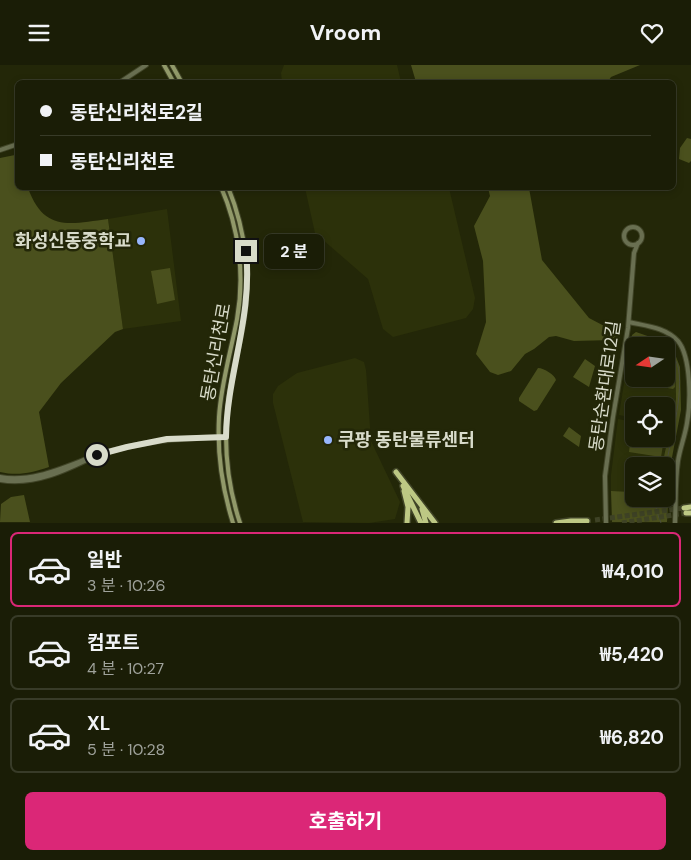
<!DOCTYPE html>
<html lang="ko">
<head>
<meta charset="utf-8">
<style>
	body { margin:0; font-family:"DM Sans","Noto Sans KR",sans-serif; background:#272a14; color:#f1f3f6; height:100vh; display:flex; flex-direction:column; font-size:19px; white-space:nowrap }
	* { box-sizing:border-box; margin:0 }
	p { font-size:16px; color:#9fa29b }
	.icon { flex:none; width:28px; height:28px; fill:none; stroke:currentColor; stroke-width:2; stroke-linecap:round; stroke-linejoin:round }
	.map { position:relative; height:458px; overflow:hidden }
	.panel { display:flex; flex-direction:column; background:#1a1d06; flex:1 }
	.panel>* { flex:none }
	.top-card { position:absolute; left:15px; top:15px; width:661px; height:110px; border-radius:8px; box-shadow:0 2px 8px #0003,0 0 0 1px #383b28; display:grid; align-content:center; height:110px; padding:0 25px; background:#1a1d06 }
	.needle { width:32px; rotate:257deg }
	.controls { position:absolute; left:625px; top:272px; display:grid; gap:10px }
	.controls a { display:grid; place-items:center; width:50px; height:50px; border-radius:8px; background:#1a1d06; box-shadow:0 2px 8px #0003,0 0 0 1px #383b28; font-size:25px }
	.end { position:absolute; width:22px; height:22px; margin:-11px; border:6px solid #d8dbca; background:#111; box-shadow:0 0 0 2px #111 }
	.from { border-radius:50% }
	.bubble { position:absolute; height:35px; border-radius:8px; background:#1a1d06; box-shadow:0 2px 8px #0003,0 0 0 1px #383b28; font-size:16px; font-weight:700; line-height:35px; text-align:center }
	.top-card b { display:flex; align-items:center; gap:18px; height:48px; font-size:19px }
	.top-card b+b { border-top:1px solid #383b28 }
	.top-card i { width:12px; height:12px; background:#f1f3f6 }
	ul { padding:9px 0 0; list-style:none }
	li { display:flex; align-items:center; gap:15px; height:75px; margin:0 10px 8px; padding:0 15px; border:2px solid #383b28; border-radius:8px }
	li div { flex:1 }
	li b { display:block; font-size:19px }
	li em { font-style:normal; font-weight:700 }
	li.current { border-color:#db2777 }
	li>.icon { width:45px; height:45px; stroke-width:1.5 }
	.primary-button { display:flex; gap:10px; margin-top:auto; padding:10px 25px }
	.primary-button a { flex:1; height:58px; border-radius:8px; background:#db2777; color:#fff; font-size:20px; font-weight:700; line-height:58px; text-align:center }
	header { display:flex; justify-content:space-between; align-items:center; height:65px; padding:0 25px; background:#1a1d06; font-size:22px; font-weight:700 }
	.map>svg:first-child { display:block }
</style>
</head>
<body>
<header><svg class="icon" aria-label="menu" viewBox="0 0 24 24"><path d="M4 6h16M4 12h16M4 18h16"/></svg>Vroom<svg class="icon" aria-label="heart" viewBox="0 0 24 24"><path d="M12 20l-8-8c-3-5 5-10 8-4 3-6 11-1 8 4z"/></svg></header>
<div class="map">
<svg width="691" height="458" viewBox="0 0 691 458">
	<rect width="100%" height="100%" fill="#232708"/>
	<path fill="#2c310a" d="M284 0H397L401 17H282L281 8Z
		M305 123H449L475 233 473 244 466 253 393 272 383 264 368 214 315 168Z
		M167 144 181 256 123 264 108 154Z
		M630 281H634V314H666V290L674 294 676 334 671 361 666 360V341H634V353L619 350Z
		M355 293 364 297 366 305 371 376 400 437 395 454 369 458 303 457 273 338V329L278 321 297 308Z
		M618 354 634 357V374H666V364L669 365 662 401H634V427L611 426V410Z"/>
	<path fill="#4a501d" d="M411 0H640L611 12 607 18 416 17Z
		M687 73 691 74V96L689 98 679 94 680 83Z
		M15 90 17 97 18 122 28 123C44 167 69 159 108 154L123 264 115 267 61 318 39 347 49 402C31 408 18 411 0 407V93Z
		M488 123H529L542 195 589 253 608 263 621 267 619 277 612 275 574 276 556 271 549 272 534 284 525 289 511 306 498 310 490 307 476 289 486 257 483 196 474 161 490 131Z
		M170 203 175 235 157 239 151 206Z
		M636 267 659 275 668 281 675 289 680 302 681 345 670 403 667 457H612L611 426 634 427V434H666V401H662L676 334 675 298 670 291 666 290V281H630L632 270Z
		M666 291 669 292 668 301 674 303 675 322 673 324 646 319 645 314H666Z
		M585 294 595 301 589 322 573 312Z
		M538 303C544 303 555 310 556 315L537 345 534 346 519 336V333Z
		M569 362 581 371 579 382 563 371Z
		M632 362H634V374H664L661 392 629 387Z
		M24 430 30 457H0L1 439 11 432Z"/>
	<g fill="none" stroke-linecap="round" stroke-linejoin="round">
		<path stroke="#4b4e3d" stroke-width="1" d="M638 273 656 281
			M666 401C670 376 688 316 675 294 673 290 669 288 666 286
			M661 458 656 444 662 434"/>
		<path stroke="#3e4225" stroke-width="5" stroke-dasharray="5 2.5" stroke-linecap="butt" d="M595 455 684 443
			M622 458 686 448"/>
		<defs>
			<path id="tertiary" d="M119 18 146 0
				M0 85 18 79
				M624 171a9 9 0 1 1 18 0a9 9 0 1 1-18 0Z
				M629 257C646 261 665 262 678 276 691 292 691 337 687 358 685 371 680 383 678 396 675 416 676 437 675 458
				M97 390C141 376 179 373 226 372
				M0 412C34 418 66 401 97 390 67 405 34 421 0 415
				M606 458 605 411 613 352 628 263 634 188 638 178"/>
			<path id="secondary" d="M164 0 174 18
				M172 0 182 18
				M221 122C239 163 245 210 237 254 231 286 221 319 219 352 217 388 222 423 233 458
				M228 122C245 164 251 209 244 254 239 285 229 316 227 348 224 385 228 422 240 458"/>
			<path id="trunk" d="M396 407 435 458
				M403 421 421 458
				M404 426 408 442 407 458
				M684 443 691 442
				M422 444 426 458
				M686 448H691
				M556 458 571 456H587"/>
		</defs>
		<use href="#tertiary" stroke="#404427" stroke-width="6"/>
		<use href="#secondary" stroke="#404427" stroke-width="6"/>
		<use href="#trunk" stroke="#404427" stroke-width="8"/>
		<use href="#tertiary" stroke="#696f51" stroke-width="4"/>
		<use href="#secondary" stroke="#919969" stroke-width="4"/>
		<use href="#trunk" stroke="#bdc884" stroke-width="5"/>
	</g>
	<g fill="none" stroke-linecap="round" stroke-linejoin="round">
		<path stroke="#d8dbca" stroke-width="6" d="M97 390 127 382 167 374 226 372C227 308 253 252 246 186"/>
	</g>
	<g fill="#97b6fd" stroke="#232708" stroke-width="2">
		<circle cx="141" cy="176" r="5"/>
		<circle cx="328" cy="375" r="5"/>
	</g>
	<g text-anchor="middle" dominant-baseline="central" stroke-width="5" stroke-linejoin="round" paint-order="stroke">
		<g font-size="18" font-weight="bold" fill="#d8dbca" stroke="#232708" text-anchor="end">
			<text x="131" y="176">화성신동중학교</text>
			<text x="338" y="375" text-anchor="start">쿠팡 동탄물류센터</text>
		</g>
		<g font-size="18" fill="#d8dbca" stroke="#232708">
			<text transform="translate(216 287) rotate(-80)">동탄신리천로</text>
			<text transform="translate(605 321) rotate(-82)">동탄순환대로12길</text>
		</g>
	</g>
</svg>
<div class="controls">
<a><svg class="needle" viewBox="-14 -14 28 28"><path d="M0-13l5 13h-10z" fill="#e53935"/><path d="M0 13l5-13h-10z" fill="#9fa29b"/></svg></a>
<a><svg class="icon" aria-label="locate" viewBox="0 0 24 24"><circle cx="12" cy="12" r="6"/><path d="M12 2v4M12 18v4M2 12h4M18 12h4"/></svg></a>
<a><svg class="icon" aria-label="layers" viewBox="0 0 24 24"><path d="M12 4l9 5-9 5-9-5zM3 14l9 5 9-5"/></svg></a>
</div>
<i class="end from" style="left:97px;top:390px"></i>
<i class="end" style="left:246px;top:186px"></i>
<div class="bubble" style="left:264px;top:169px;width:60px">2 분</div>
<div class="top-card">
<b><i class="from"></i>동탄신리천로2길</b>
<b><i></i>동탄신리천로</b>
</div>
</div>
<section class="panel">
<ul>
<li class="current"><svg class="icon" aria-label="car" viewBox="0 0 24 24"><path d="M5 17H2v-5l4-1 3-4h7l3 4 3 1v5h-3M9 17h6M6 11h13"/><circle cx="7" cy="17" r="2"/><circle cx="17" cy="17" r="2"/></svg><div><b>일반</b><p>3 분 · 10:26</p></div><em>₩4,010</em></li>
<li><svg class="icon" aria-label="car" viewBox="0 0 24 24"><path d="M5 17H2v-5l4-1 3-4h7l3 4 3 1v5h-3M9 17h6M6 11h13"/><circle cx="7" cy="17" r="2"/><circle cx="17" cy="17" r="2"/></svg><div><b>컴포트</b><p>4 분 · 10:27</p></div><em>₩5,420</em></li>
<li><svg class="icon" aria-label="car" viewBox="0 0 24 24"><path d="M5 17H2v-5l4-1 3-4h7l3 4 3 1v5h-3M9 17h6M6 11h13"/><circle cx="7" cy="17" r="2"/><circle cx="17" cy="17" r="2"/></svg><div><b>XL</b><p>5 분 · 10:28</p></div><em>₩6,820</em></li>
</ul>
<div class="primary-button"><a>호출하기</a></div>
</section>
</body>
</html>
